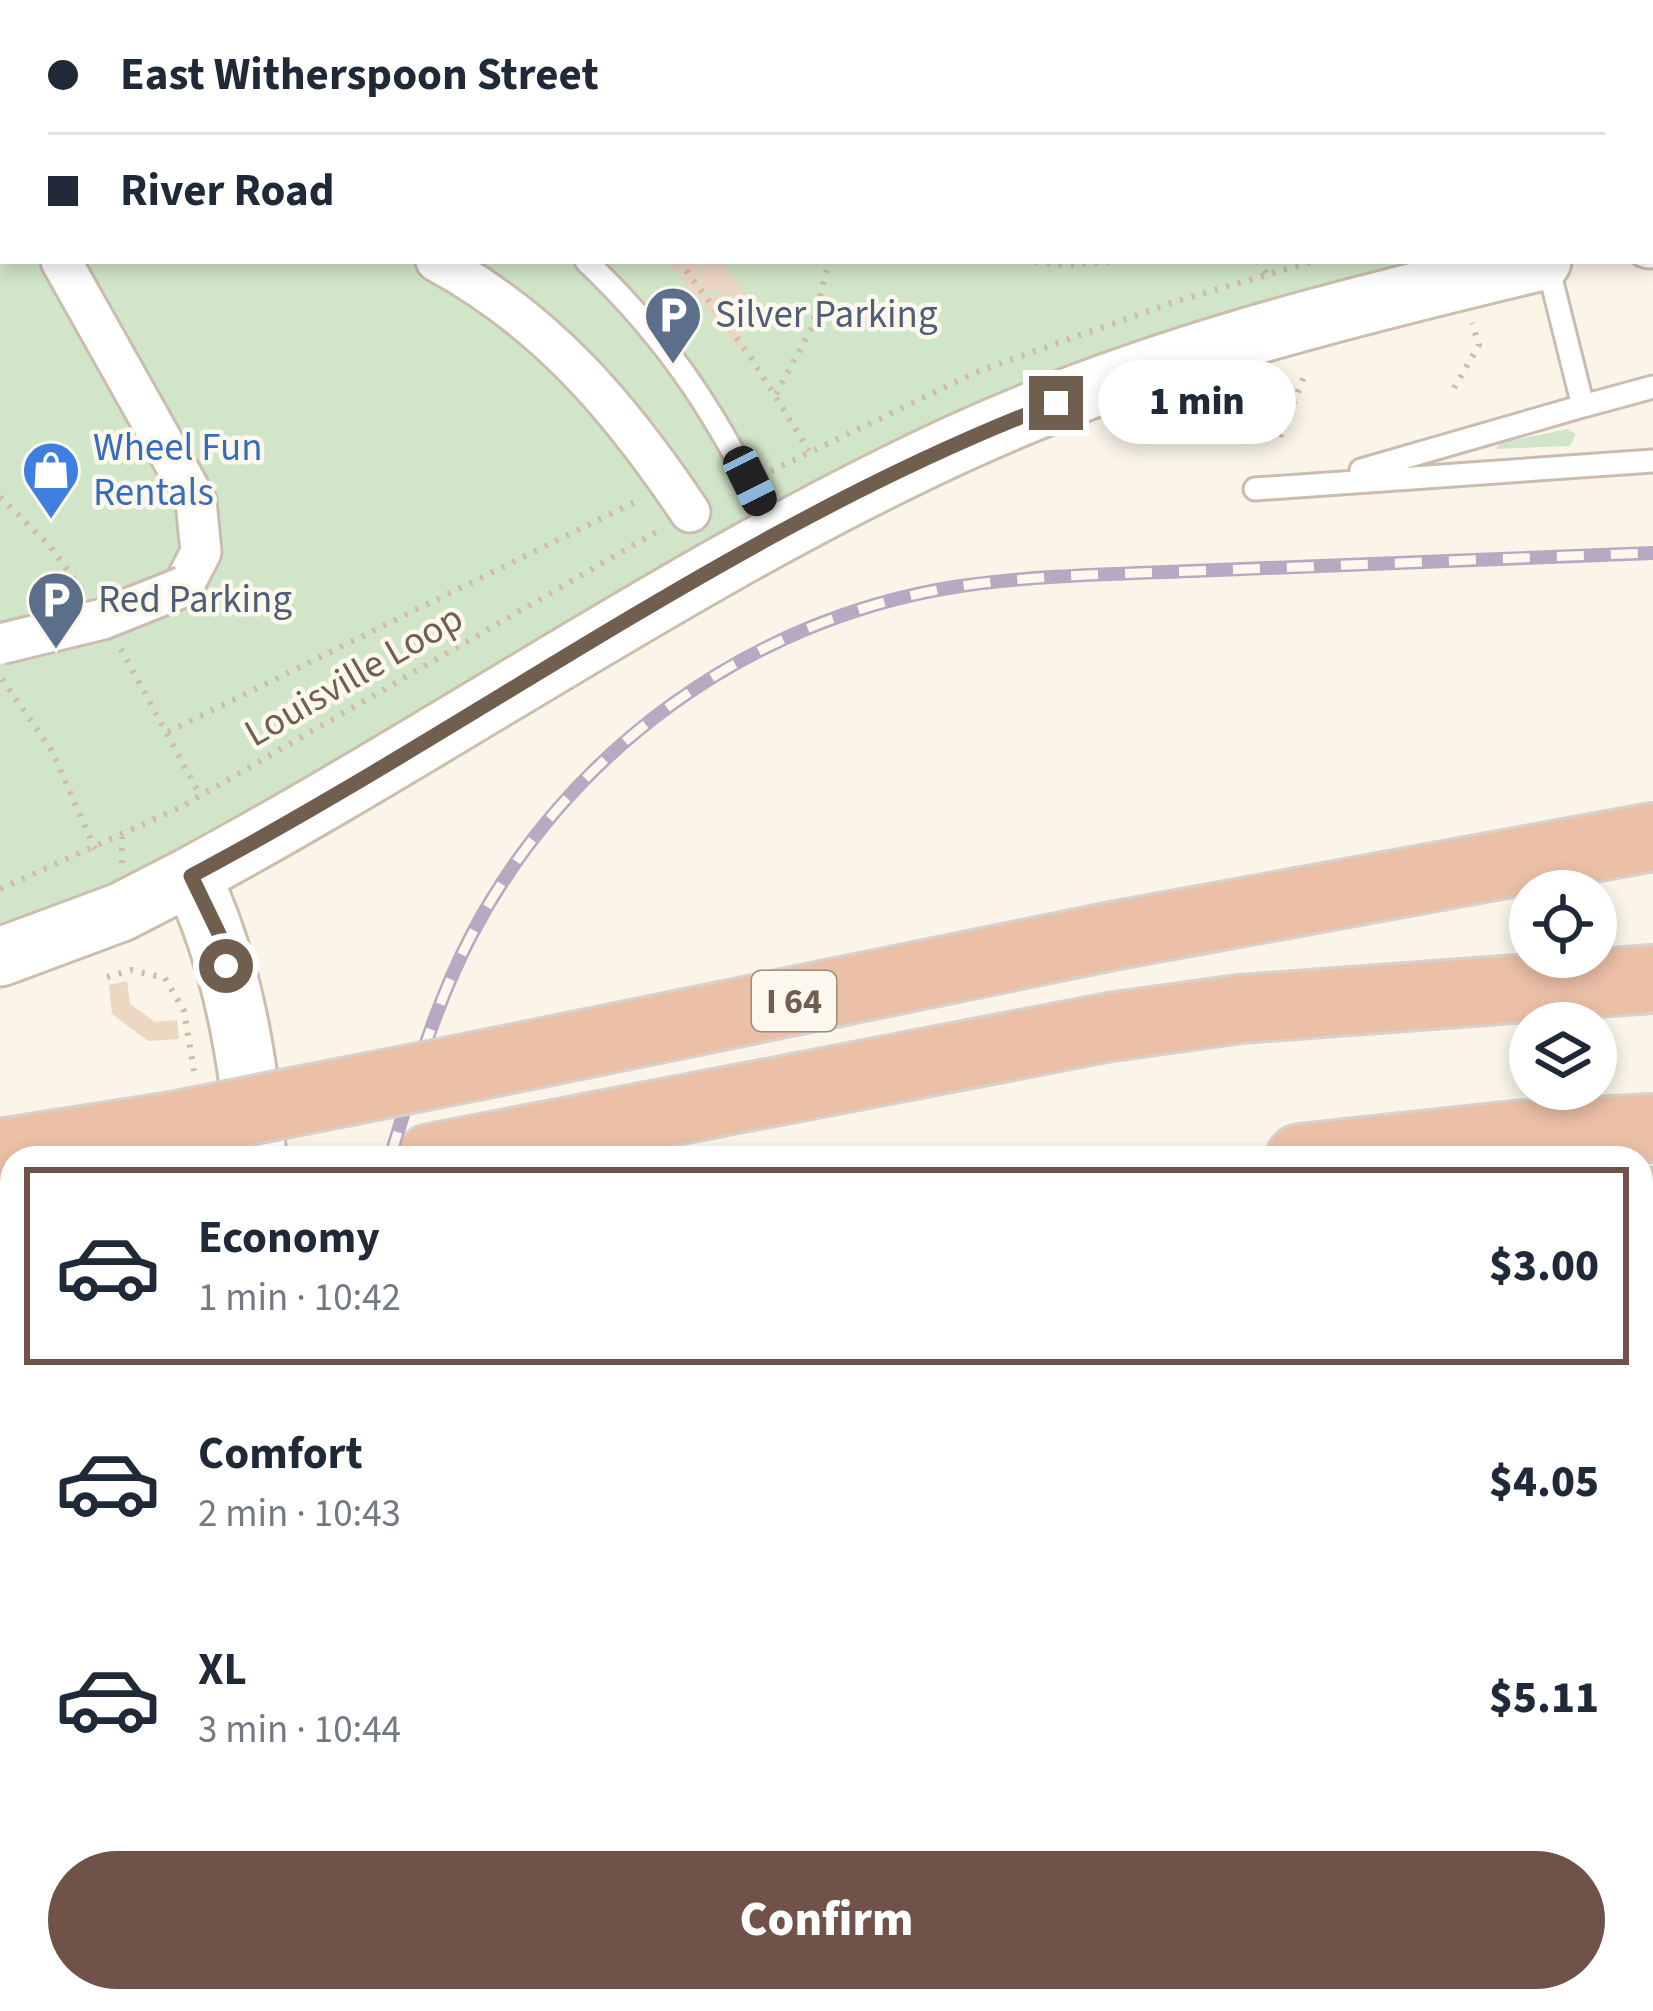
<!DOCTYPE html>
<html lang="en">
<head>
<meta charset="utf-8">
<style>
	body { margin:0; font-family:"Source Sans 3",sans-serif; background:#f6f6f7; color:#1f2937; height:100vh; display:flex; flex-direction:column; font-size:45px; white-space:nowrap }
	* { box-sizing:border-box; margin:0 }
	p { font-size:39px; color:#747a83 }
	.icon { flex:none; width:66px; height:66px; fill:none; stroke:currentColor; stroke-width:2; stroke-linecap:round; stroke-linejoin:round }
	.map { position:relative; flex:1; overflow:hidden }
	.details { position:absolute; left:0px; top:1146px; width:1653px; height:867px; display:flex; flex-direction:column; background:#fff; border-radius:36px 36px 0 0; box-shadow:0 6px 18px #0003 }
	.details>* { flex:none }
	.top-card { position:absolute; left:0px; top:0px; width:1653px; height:264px; box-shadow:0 6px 18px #0003; display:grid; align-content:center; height:264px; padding:0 48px; background:#fff }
	.controls { position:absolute; left:1509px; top:870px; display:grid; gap:24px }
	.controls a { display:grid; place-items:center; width:108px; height:108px; border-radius:50%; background:#fff; box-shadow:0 6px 18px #0003; font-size:60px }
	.end { position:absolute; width:54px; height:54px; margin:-27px; border:15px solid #705e4f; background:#fff; box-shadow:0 0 0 6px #fff }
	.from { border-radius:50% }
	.bubble { position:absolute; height:84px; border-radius:42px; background:#fff; box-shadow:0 6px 18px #0003; font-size:39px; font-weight:800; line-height:84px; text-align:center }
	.car { position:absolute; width:36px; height:72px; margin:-36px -18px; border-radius:15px; box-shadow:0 0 9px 3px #0007; background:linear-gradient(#222 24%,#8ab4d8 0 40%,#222 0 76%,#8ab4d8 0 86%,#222 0) }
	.top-card b { display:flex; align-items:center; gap:42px; height:114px; font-size:45px }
	.top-card b+b { border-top:3px solid #e0e1e3 }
	.top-card i { width:30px; height:30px; background:#1f2937 }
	ul { padding:21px 0 0; list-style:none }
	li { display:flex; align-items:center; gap:36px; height:198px; margin:0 24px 18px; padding:0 24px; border:6px solid transparent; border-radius:0px }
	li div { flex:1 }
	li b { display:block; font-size:45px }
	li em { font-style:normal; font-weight:800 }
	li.current { border-color:#705248 }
	li>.icon { width:108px; height:108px; stroke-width:1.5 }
	.button { display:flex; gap:24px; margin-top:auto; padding:24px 48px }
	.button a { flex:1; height:138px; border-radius:72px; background:#705248; color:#fff; font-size:48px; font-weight:800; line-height:138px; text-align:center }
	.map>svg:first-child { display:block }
</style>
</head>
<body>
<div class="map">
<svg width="1653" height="2011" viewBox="0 0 1653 2011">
	<rect width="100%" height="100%" fill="#faf5e8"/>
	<path fill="#d1e6c8" d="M0 0H1653V236L1650 3H3V261H1546L1126 376 0 946Z
		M1567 429 1576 434 1570 446 1496 449 1500 443Z"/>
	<path fill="#ecd7c3" d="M667 261H699L701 293 741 300 742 351Z
		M702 261H723L748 298 702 290Z
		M127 981 130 1004 155 1022 177 1020 179 1039 148 1041 112 1014 109 985Z"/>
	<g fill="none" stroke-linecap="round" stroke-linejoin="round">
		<defs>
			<path id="lane" d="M1397 0 1400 3
				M586 261C674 344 723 426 776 534
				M1547 262 1583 406 1653 387
				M1361 470 1583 406
				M1255 489 1653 461
				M1314 2001 1321 2011"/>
			<path id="street" d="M0 151 3 157
				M0 189 3 188
				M61 261 196 501 201 552 183 587
				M436 261C547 321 621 409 690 512
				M411 2001 417 2011"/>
			<path id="secondary" d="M1650 239 1653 238
				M191 876C233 963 249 1062 257 1158
				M0 957 121 912 191 876C452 735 695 564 964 441 1150 356 1345 308 1542 261
				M1641 1614H1653
				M48 2011 54 2001"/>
			<path id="highway" d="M476 1066 1112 936 1653 837
				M0 1153 172 1126
				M430 1158 1110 1027 1240 1009 1653 979
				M1300 1158 1514 1135 1653 1128
				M1641 1202H1653
				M0 1243 12 1240
				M1641 1314 1653 1313
				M0 1343 12 1339
				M0 1407 12 1404
				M1641 1449 1653 1450
				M0 1459 12 1456
				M0 1568 12 1562
				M0 1659 12 1652
				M0 1783 12 1775
				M0 1962 12 1953"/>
		</defs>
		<use href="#lane" stroke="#cabdaf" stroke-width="27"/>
		<use href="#street" stroke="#cabdaf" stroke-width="45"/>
		<use href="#secondary" stroke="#ccbead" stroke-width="63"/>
		<use href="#highway" stroke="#d7d2ce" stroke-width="72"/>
		<path stroke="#d0bba6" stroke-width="6" stroke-dasharray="3 9" stroke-linecap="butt" d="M436 0V3
			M587 0 588 3
			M797 0 798 3
			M1128 0 1131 3
			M1314 0 1317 3
			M1475 0 1478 3
			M252 3 253 0
			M287 3V0
			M298 3 306 0
			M0 90H3
			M1650 179 1653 178
			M679 261 752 359 809 451
			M1023 261 1068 265 1119 261
			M1257 261 1268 275
			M1454 388 1479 345 1472 323
			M776 394 812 327 829 261
			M1280 437 1305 374
			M771 471 979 371 1177 301 1315 261
			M0 497 49 545 81 588
			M121 649 200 795
			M2 679 52 751 95 849
			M168 732 639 500
			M122 863V837
			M0 889 179 808 658 531
			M107 977 131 970 165 978 184 1011 194 1071
			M1641 1964 1653 1942
			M234 2001 240 2011
			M1460 2001 1462 2011
			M134 2011 147 2001
			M1592 2011 1606 2001"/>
		<use href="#lane" stroke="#fff" stroke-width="21"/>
		<use href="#street" stroke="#fff" stroke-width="39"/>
		<use href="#secondary" stroke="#fff" stroke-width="57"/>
		<use href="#highway" stroke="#ecc0a7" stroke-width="66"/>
		<defs>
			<path id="rail" d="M390 1158C413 1082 434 1007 471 936 567 752 748 620 954 587 1041 574 1129 574 1217 570 1362 565 1508 558 1653 553
				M467 2001 473 2011"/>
		</defs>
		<use href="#rail" stroke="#b8a8c2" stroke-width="14"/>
		<use href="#rail" stroke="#fdf8ee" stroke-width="9" stroke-dasharray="27" stroke-linecap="butt"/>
		<defs>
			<path id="street-bridge" d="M0 644 103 619 183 587"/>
			<path id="highway-bridge" d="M172 1126 476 1066"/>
		</defs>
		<use href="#street-bridge" stroke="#cabdaf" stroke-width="45" stroke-linecap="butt"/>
		<use href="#highway-bridge" stroke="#d7d2ce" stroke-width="72" stroke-linecap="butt"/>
		<use href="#street-bridge" stroke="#fff" stroke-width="39"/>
		<use href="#highway-bridge" stroke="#ecc0a7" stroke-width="66"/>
	</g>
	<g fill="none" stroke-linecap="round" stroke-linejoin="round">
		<path stroke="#705e4f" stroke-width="15" d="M226 966 221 938 191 876C481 722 748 520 1056 403"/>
	</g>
	<defs>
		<symbol id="parking-pin" viewBox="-11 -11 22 30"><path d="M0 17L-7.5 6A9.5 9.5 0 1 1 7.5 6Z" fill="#5c6f8a" stroke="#fdf8ee"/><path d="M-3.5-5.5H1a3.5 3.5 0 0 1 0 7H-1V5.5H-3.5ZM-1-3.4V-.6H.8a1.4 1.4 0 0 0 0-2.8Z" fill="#fff"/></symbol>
		<symbol id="shop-pin" viewBox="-11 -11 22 30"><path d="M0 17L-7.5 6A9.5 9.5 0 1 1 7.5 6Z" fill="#3f7fe0" stroke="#fdf8ee"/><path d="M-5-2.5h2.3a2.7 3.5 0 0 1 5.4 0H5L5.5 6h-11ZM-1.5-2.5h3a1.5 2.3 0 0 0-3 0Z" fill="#fff"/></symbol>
	</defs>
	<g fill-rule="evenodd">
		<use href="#parking-pin" x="640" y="282" width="66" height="90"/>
		<use href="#shop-pin" x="18" y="437" width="66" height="90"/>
		<use href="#parking-pin" x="23" y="567" width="66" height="90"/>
	</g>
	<g text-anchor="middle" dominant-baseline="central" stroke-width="9" stroke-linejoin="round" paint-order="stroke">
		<rect fill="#fdf8ee" stroke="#9a8c7f" stroke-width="3" x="752" y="971" width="84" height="60" rx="9"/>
		<g font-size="36" font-weight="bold" fill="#705e4f">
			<text x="794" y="1001">I 64</text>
		</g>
		<g font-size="39" fill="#4e5e75" stroke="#fdf8ee" text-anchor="start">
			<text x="715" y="315">Silver Parking</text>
			<text x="98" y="600">Red Parking</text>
		</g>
		<g font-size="39" fill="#366cbe" stroke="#fdf8ee" text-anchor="start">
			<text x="93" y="448">Wheel Fun<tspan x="93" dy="45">Rentals</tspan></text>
		</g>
		<g font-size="39" fill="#705e4f" stroke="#fdf8ee">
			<text transform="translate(354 676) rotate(-30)">Louisville Loop</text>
		</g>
	</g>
</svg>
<div class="controls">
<a><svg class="icon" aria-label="locate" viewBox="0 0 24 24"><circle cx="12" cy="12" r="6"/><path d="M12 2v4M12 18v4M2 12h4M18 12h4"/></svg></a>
<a><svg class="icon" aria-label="layers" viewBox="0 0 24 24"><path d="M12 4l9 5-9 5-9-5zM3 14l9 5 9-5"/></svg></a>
</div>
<i class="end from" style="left:226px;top:966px"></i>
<i class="end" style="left:1056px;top:403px"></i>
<div class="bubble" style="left:1098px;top:360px;width:198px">1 min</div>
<i class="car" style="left:750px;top:481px;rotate:154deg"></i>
<div class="top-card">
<b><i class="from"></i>East Witherspoon Street</b>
<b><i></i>River Road</b>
</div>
<section class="details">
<ul>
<li class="current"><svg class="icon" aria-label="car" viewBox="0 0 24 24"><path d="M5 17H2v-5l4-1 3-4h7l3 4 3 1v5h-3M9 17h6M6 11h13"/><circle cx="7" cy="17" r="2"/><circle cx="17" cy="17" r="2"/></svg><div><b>Economy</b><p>1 min · 10:42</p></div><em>$3.00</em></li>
<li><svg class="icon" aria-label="car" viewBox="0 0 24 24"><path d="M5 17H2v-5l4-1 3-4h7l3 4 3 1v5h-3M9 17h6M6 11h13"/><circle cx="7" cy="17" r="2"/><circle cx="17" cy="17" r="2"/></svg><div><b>Comfort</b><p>2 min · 10:43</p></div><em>$4.05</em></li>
<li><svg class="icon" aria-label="car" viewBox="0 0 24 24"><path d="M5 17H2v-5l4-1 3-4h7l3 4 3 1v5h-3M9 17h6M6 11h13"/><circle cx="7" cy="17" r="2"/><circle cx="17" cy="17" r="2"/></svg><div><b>XL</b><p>3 min · 10:44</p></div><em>$5.11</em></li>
</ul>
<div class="button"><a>Confirm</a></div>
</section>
</div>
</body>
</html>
